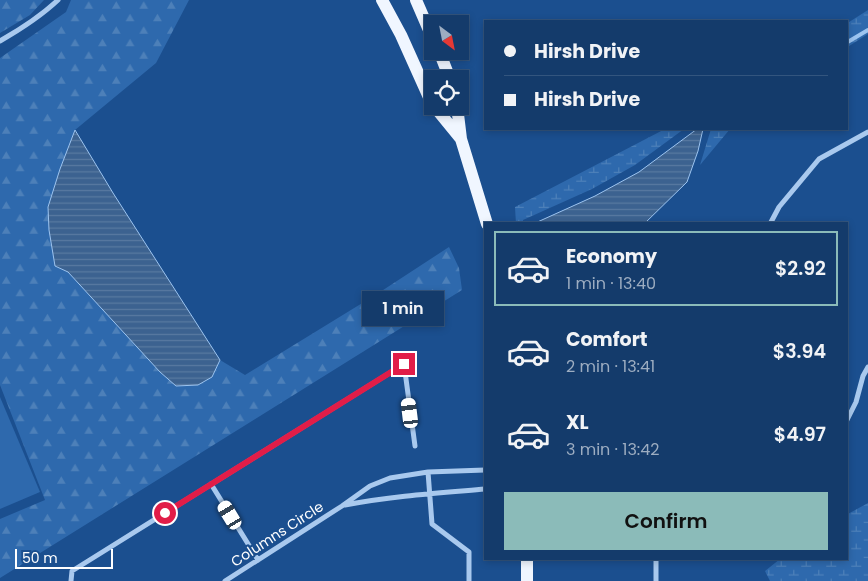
<!DOCTYPE html>
<html lang="en">
<head>
<meta charset="utf-8">
<style>
	body { margin:0; font-family:Poppins,sans-serif; background:#1d4271; color:#f1f3f6; height:100vh; display:flex; flex-direction:column; font-size:19px; white-space:nowrap }
	* { box-sizing:border-box; margin:0 }
	p { font-size:16px; color:#9dadc1 }
	.icon { flex:none; width:28px; height:28px; fill:none; stroke:currentColor; stroke-width:2; stroke-linecap:round; stroke-linejoin:round }
	.map { position:relative; flex:1; overflow:hidden }
	.side { position:absolute; left:484px; top:222px; width:364px; height:338px; display:flex; flex-direction:column; background:#143b6b; border-radius:0px; box-shadow:0 2px 8px #0003,0 0 0 1px #33557e }
	.side>* { flex:none }
	.hud { position:absolute; left:484px; top:20px; width:364px; height:110px; border-radius:0px; box-shadow:0 2px 8px #0003,0 0 0 1px #33557e; display:grid; align-content:center; height:110px; padding:0 20px; background:#143b6b }
	.needle { width:32px; rotate:148deg }
	.buttons { position:absolute; left:424px; top:15px; display:grid; gap:10px }
	.buttons a { display:grid; place-items:center; width:45px; height:45px; border-radius:0px; background:#143b6b; box-shadow:0 2px 8px #0003,0 0 0 1px #33557e; font-size:25px }
	.scale { position:absolute; left:15px; bottom:12px; width:98px; box-sizing:border-box; padding-left:5px; border:2px solid #fff; border-top:0; font-size:14px; line-height:18px; white-space:nowrap; color:#fff; -webkit-text-stroke:4px #1b4f8f; paint-order:stroke }
	.end { position:absolute; width:22px; height:22px; margin:-11px; border:6px solid #e11d48; background:#fff; box-shadow:0 0 0 2px #fff }
	.from { border-radius:50% }
	.bubble { position:absolute; height:35px; border-radius:0px; background:#143b6b; box-shadow:0 2px 8px #0003,0 0 0 1px #33557e; font-size:16px; font-weight:600; line-height:35px; text-align:center }
	.car { position:absolute; width:15px; height:30px; margin:-15px -8px; border-radius:6px; box-shadow:0 0 4px 1px #0007; background:linear-gradient(#fff 24%,#345 0 40%,#fff 0 76%,#345 0 86%,#fff 0) }
	.hud b { display:flex; align-items:center; gap:18px; height:48px; font-size:19px }
	.hud b+b { border-top:1px solid #33557e }
	.hud i { width:12px; height:12px; background:#f1f3f6 }
	ul { padding:9px 0 0; list-style:none }
	li { display:flex; align-items:center; gap:15px; height:75px; margin:0 10px 8px; padding:0 10px; border:2px solid transparent; border-radius:0px }
	li div { flex:1 }
	li b { display:block; font-size:19px }
	li em { font-style:normal; font-weight:600 }
	li.on { border-color:#8bbbb9 }
	li>.icon { width:45px; height:45px; stroke-width:1.5 }
	.primary-button { display:flex; gap:10px; margin-top:auto; padding:10px 20px }
	.primary-button a { flex:1; height:58px; border-radius:0px; background:#8bbbb9; color:#111; font-size:20px; font-weight:600; line-height:58px; text-align:center }
	.map>svg:first-child { display:block }
</style>
</head>
<body>
<div class="map">
<svg width="868" height="581" viewBox="0 0 868 581">
	<defs>
		<pattern id="forest-firs" width="22" height="20" patternUnits="userSpaceOnUse" patternTransform="scale(1.25)"><rect width="22" height="20" fill="#2e69ad"/><path d="M5 1l3.5 6h-7zM16 11l3.5 6h-7z" fill="#4d80b9"/></pattern>
		<pattern id="wetland-marsh" width="20" height="14" patternUnits="userSpaceOnUse" patternTransform="scale(1.25)"><rect width="20" height="14" fill="#2e69ad"/><path d="M1 5h8M5 5V1M11 12h8M15 12V8" fill="none" stroke="#4d80b9"/></pattern>
		<pattern id="water-rules" width="6" height="5" patternUnits="userSpaceOnUse" patternTransform="scale(1.25)"><rect width="6" height="5" fill="#3c6290"/><path d="M0 2.5h6" fill="none" stroke="#597aa1"/></pattern>
	</defs>
	<rect width="100%" height="100%" fill="#1b4f8f"/>
	<path fill="#2e69ad" d="M0 397 40 492 0 509Z"/>
	<path fill="url(#forest-firs)" d="M0 0H44L30 15 0 33Z
		M71 0H189L156 63 75 130 55 266 68 272 160 372 176 386 198 385 212 377 220 360 245 375 377 294 449 247 459 268 462 290 0 578V519L45 500 0 385V58L66 12Z"/>
	<path fill="url(#wetland-marsh)" d="M868 10V34L846 48V24Z
		M665 129H684L635 165 592 189 523 220V224H516L515 207Z
		M711 129H730L700 165Z
		M868 503V581H770L765 571 780 559H846V515Z"/>
	<path fill="url(#water-rules)" stroke="#9cc4f0" d="M697 129H703L698 151 687 182 644 224H533L595 196 639 172Z
		M75 130 113 193 220 360 212 377 198 385 176 386 160 372 68 272 55 266 49 230 48 207 60 169Z"/>
	<g fill="none" stroke-linecap="round" stroke-linejoin="round">
		<path stroke="#9cc4f0" stroke-width="4" d="M846 43 868 30"/>
		<path stroke="#a9c9ee" stroke-width="5" d="M0 41C21 29 40 17 58 0
			M770 224 779 207 819 159 868 132
			M846 422 856 402 863 376 868 367
			M428 472 432 524 469 552V581
			M211 484 258 560
			M345 505C391 496 438 493 485 489
			M71 581 72 571 404 364 415 446
			M225 581 342 506 370 486 390 478 428 472 485 470
			M656 581V559"/>
		<path stroke="#f0f6ff" stroke-width="12" d="M382 0 401 35 432 104
			M416 0 432 37
			M439 51 450 79
			M434 106 461 139
			M457 106 461 139 487 224
			M527 581V559"/>
	</g>
	<g fill="none" stroke-linecap="round" stroke-linejoin="round">
		<path stroke="#e11d48" stroke-width="6" d="M165 513 404 364"/>
	</g>
	<g text-anchor="middle" dominant-baseline="central" stroke-width="4.5" stroke-linejoin="round" paint-order="stroke">
		<g font-size="14" fill="#fff" stroke="#1b4f8f">
			<text transform="translate(277 534) rotate(-33)">Columns Circle</text>
		</g>
	</g>
</svg>
<div class="buttons">
<a><svg class="needle" viewBox="-14 -14 28 28"><path d="M0-13l5 13h-10z" fill="#e53935"/><path d="M0 13l5-13h-10z" fill="#9dadc1"/></svg></a>
<a><svg class="icon" aria-label="locate" viewBox="0 0 24 24"><circle cx="12" cy="12" r="6"/><path d="M12 2v4M12 18v4M2 12h4M18 12h4"/></svg></a>
</div>
<div class="scale">50 m</div>
<i class="end from" style="left:165px;top:513px"></i>
<i class="end" style="left:404px;top:364px"></i>
<div class="bubble" style="left:362px;top:291px;width:82px">1 min</div>
<i class="car" style="left:410px;top:413px;rotate:353deg"></i>
<i class="car" style="left:230px;top:515px;rotate:329deg"></i>
<div class="hud">
<b><i class="from"></i>Hirsh Drive</b>
<b><i></i>Hirsh Drive</b>
</div>
<section class="side">
<ul>
<li class="on"><svg class="icon" aria-label="car" viewBox="0 0 24 24"><path d="M5 17H2v-5l4-1 3-4h7l3 4 3 1v5h-3M9 17h6M6 11h13"/><circle cx="7" cy="17" r="2"/><circle cx="17" cy="17" r="2"/></svg><div><b>Economy</b><p>1 min · 13:40</p></div><em>$2.92</em></li>
<li><svg class="icon" aria-label="car" viewBox="0 0 24 24"><path d="M5 17H2v-5l4-1 3-4h7l3 4 3 1v5h-3M9 17h6M6 11h13"/><circle cx="7" cy="17" r="2"/><circle cx="17" cy="17" r="2"/></svg><div><b>Comfort</b><p>2 min · 13:41</p></div><em>$3.94</em></li>
<li><svg class="icon" aria-label="car" viewBox="0 0 24 24"><path d="M5 17H2v-5l4-1 3-4h7l3 4 3 1v5h-3M9 17h6M6 11h13"/><circle cx="7" cy="17" r="2"/><circle cx="17" cy="17" r="2"/></svg><div><b>XL</b><p>3 min · 13:42</p></div><em>$4.97</em></li>
</ul>
<div class="primary-button"><a>Confirm</a></div>
</section>
</div>
</body>
</html>
